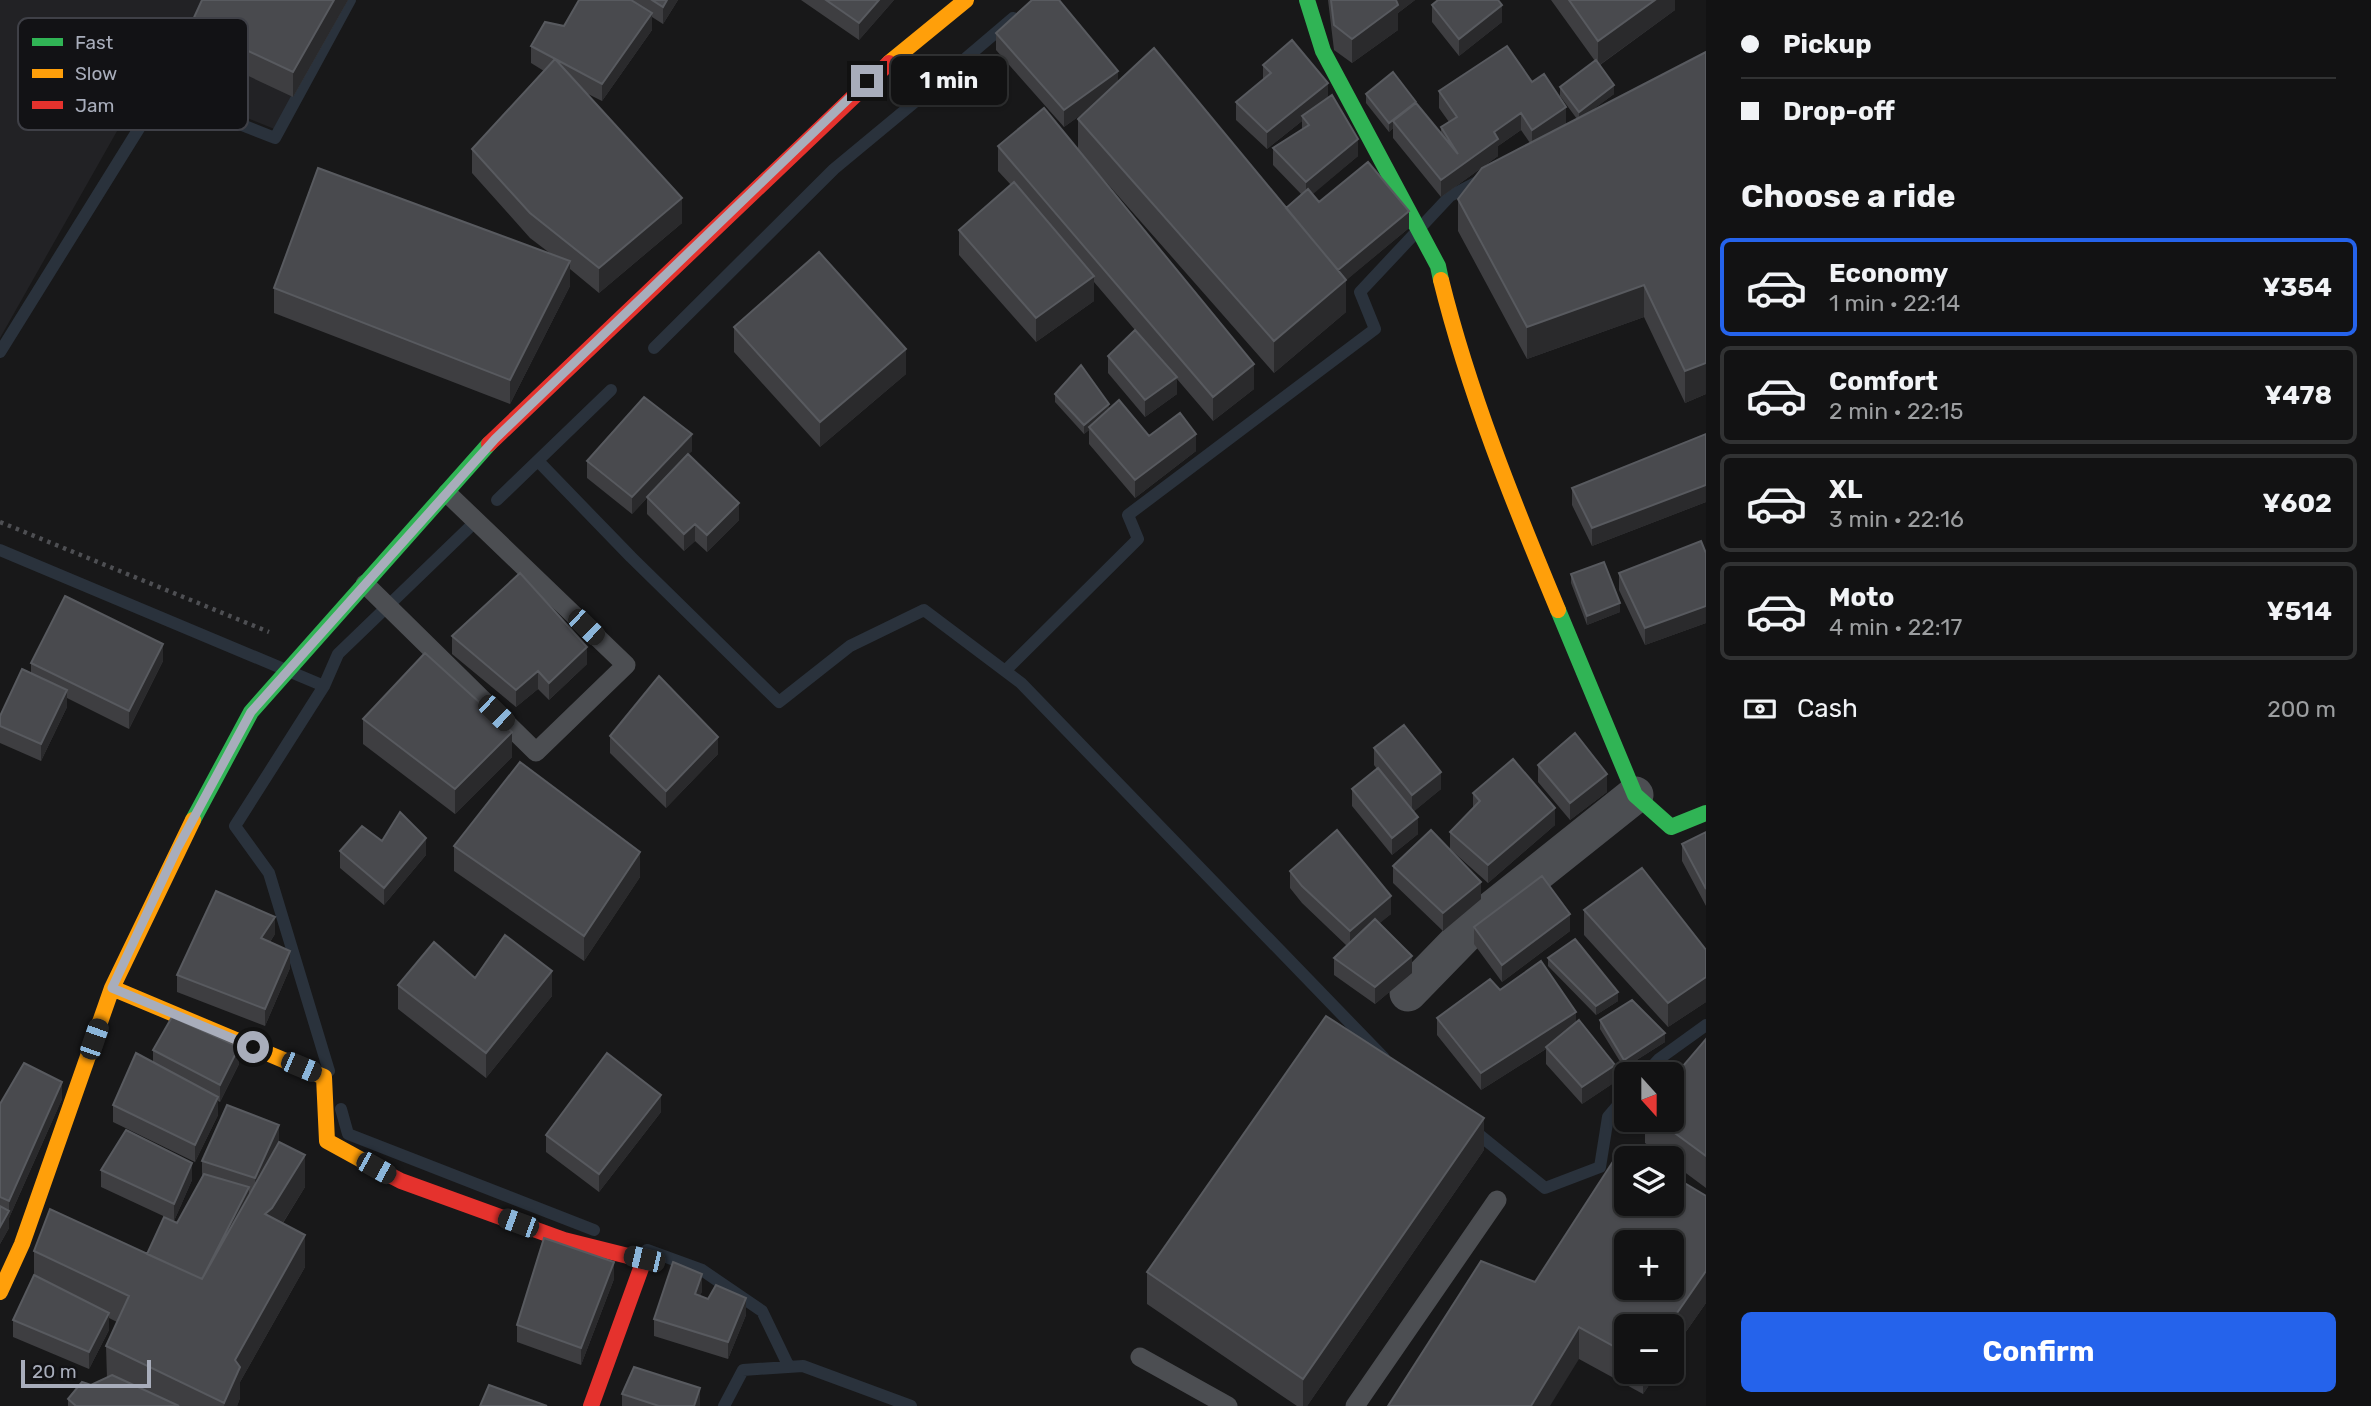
<!DOCTYPE html>
<html lang="en">
<head>
<meta charset="utf-8">
<style>
	body { margin:0; font-family:Rubik,sans-serif; background:#1f2021; color:#f1f3f6; height:100vh; display:flex; flex-direction:column; font-size:26px; white-space:nowrap }
	* { box-sizing:border-box; margin:0 }
	p { font-size:23px; color:#9c9ea0 }
	.icon { flex:none; width:38px; height:38px; fill:none; stroke:currentColor; stroke-width:2; stroke-linecap:round; stroke-linejoin:round }
	.map { position:relative; flex:1; overflow:hidden }
	.side { display:flex; flex-direction:column; background:#121213; width:665px }
	.side>* { flex:none }
	.hud { display:grid; align-content:center; height:154px; padding:0 35px; background:#121213 }
	.needle { width:46px; rotate:159deg }
	.controls { position:absolute; left:1614px; top:1062px; display:grid; gap:14px }
	.controls a { display:grid; place-items:center; width:70px; height:70px; border-radius:10px; background:#121213; box-shadow:0 2px 5px #0004,0 0 0 2px #313233; font-size:35px }
	.scale { position:absolute; left:21px; bottom:18px; width:130px; box-sizing:border-box; padding-left:7px; border:4px solid #a8adbb; border-top:0; font-size:19px; line-height:24px; white-space:nowrap; color:#a8adbb; -webkit-text-stroke:5px #121215; paint-order:stroke }
	.end { position:absolute; width:32px; height:32px; margin:-16px; border:9px solid #a8adbb; background:#111; box-shadow:0 0 0 4px #111 }
	.from { border-radius:50% }
	.bubble { position:absolute; height:49px; border-radius:10px; background:#121213; box-shadow:0 2px 5px #0004,0 0 0 2px #313233; font-size:23px; font-weight:700; line-height:49px; text-align:center }
	.car { position:absolute; width:21px; height:42px; margin:-21px -10px; border-radius:9px; box-shadow:0 0 5px 2px #0007; background:linear-gradient(#222 24%,#8ab4d8 0 40%,#222 0 76%,#8ab4d8 0 86%,#222 0) }
	.hud b { display:flex; align-items:center; gap:24px; height:66px; font-size:26px }
	.hud b+b { border-top:2px solid #313233 }
	.hud i { width:18px; height:18px; background:#f1f3f6 }
	ul { padding:0; list-style:none }
	li { display:flex; align-items:center; gap:21px; height:98px; margin:0 14px 10px; padding:0 21px; border:4px solid #313233; border-radius:10px }
	li div { flex:1 }
	li b { display:block; font-size:26px }
	li em { font-style:normal; font-weight:700 }
	li.current { border-color:#2563eb }
	li>.icon { width:63px; height:63px; stroke-width:1.5 }
	h2 { padding:0 35px; font-size:32px; line-height:84px }
	.pay { display:flex; align-items:center; gap:18px; height:77px; padding:0 35px; font-size:26px }
	.pay p { margin-inline-start:auto }
	.cta { display:flex; gap:14px; margin-top:auto; padding:14px 35px }
	.cta a { flex:1; height:80px; border-radius:10px; background:#2563eb; color:#fff; font-size:28px; font-weight:700; line-height:80px; text-align:center }
	main { display:flex; flex:1; min-height:0 }
	.map>svg:first-child { display:block }
</style>
</head>
<body>
<main>
<div class="map">
<svg width="1706" height="1406" viewBox="0 0 1706 1406">
	<rect width="100%" height="100%" fill="#181819"/>
	<path fill="#222225" d="M0 0H340L277 130 147 78 0 338Z"/>
	<g fill="none" stroke-linecap="round" stroke-linejoin="round">
		<path stroke="#2a323c" stroke-width="12" d="M966 58 1013 18
			M654 348 834 169 945 77
			M0 352 161 93 275 138 350 0
			M538 461 631 557 779 702 850 646 924 610 1021 683 1384 1058
			M497 500 611 390
			M0 550 324 686
			M1005 671 1138 539 1128 515 1375 329 1360 292 1450 196 1481 180
			M329 1071 269 873 235 826 324 686 338 654 476 521
			M1645 1074 1659 1059 1706 1025
			M341 1109 348 1134 594 1230
			M1472 1129 1545 1188 1600 1167 1608 1117 1626 1096
			M647 1250 702 1270 762 1311 789 1367
			M724 1406 743 1370 803 1366 911 1406"/>
		<path stroke="#4e4f53" stroke-width="4.5" stroke-dasharray="3.5 5" stroke-linecap="butt" d="M0 522 269 632"/>
		<path stroke="#4c4e52" stroke-width="19" d="M365 584 536 752 626 665 447 493
			M1140 1357 1228 1406
			M1355 1406 1497 1200"/>
		<path stroke="#4c4e52" stroke-width="37" d="M1408 993 1481 918 1635 795"/>
		<path stroke="#30b455" stroke-width="16" d="M1307 0 1323 51 1438 266 1441 280
			M1558 610 1635 795 1671 827 1706 813
			M193 820 251 712 489 444"/>
		<path stroke="#ff9f0a" stroke-width="16" d="M889 63 966 0
			M1441 280C1469 393 1513 502 1558 610
			M112 988 324 1077 327 1141 378 1169
			M0 1292 22 1244 112 988 193 820"/>
		<path stroke="#e5322d" stroke-width="16" d="M489 444 889 63
			M378 1169 401 1181 564 1240 644 1260 591 1406"/>
	</g>
	<path fill="#3e3e41" d="M202 0H348L293 97 191 49V24Z
		M579 0H678L663 24 652 17V30L602 101 586 93 682 223 599 293 570 269V286L510 404 274 313V288L551 254 530 238 472 173V149L544 71 531 63V46L564 26Z
		M801 0H894L859 40Z
		M1328 0H1415L1398 13V30L1352 63 1334 50Z
		M1551 0H1675V10L1600 65 1614 94 1588 113 1706 52V394L1685 403 1644 317 1527 359 1458 231V199L1530 143 1521 130 1498 146V156L1441 197 1393 138V128L1389 132 1366 103V94L1416 103 1441 134V127L1449 122 1439 108V91L1532 82 1566 124 1577 119 1560 96V87L1595 61Z
		M1432 5 1502 22 1459 56 1432 22Z
		M996 33 1118 81 1286 208 1302 195 1273 165V148L1302 130V121L1267 149 1236 120V102L1263 79V65L1328 98 1358 156 1312 194 1319 202 1409 228 1346 280V312L1274 373 1091 165 1254 389 1213 421 1177 379V394L1145 417 1108 373V356L1135 330 1094 282V301L1036 342 959 255V230L1011 185 998 171V146L1078 149V119L1086 111 1064 127 996 50Z
		M734 327 906 374 820 447 734 352Z
		M1055 394 1109 409 1149 436 1196 451 1135 498 1089 444V430L1084 434 1055 402Z
		M1706 434V502L1592 546 1572 505V488Z
		M692 451 688 454 739 520 707 552 695 541 684 551 647 514V498L632 514 587 478V461Z
		M1706 553V623L1645 645 1619 590V573Z
		M1571 574 1620 612 1587 625 1571 583Z
		M452 636 587 664 549 700 538 689 516 707 452 654Z
		M163 661 129 729 67 698V707L41 761 0 743V716L31 674V663Z
		M363 719 512 757 455 814 363 744Z
		M610 736 718 754 666 808 610 753Z
		M1374 748 1441 789 1414 811 1418 834 1392 855 1352 806V789L1377 769 1374 765Z
		M1538 765 1607 792 1570 820 1538 782Z
		M1473 793 1555 825 1488 883 1450 849V832L1473 808Z
		M1706 832V906L1682 861V844Z
		M382 841 426 855 384 905 340 868V851Z
		M454 846 640 877 584 961 454 871Z
		M1393 866 1481 899 1443 931 1393 883Z
		M1290 871 1391 914 1379 923 1412 973 1375 1004 1334 975V958L1347 946 1302 903 1290 888Z
		M1584 910 1706 950V1002L1668 1027 1584 935Z
		M1474 927 1570 931 1502 982 1474 944Z
		M275 934 270 942 290 968 265 1026 177 992V975Z
		M1548 958 1618 1001 1596 1015 1548 966Z
		M475 978 552 996 486 1078 398 1009V985Z
		M1500 990 1576 1022 1615 1082 1582 1104 1546 1064V1049L1481 1090 1437 1035V1018Z
		M1600 1020 1665 1042 1624 1068 1600 1029Z
		M1706 1039V1188L1671 1162V1158H1666L1645 1143V1120H1671Z
		M153 1050 239 1064 220 1102 218 1101V1115L195 1162 113 1122V1105L153 1062Z
		M62 1099 9 1218V1228L0 1244V1104Z
		M661 1112 599 1192 546 1152V1135Z
		M279 1142 305 1187 283 1223 305 1267 240 1382V1398L237 1406H68V1399L107 1378 106 1346 117 1322 109 1318V1330L89 1369 13 1337V1320L34 1276V1251L147 1254 177 1223 202 1178V1161Z
		M1484 1150 1307 1406H1297L1147 1304V1272Z
		M101 1170 192 1180 174 1221 101 1187Z
		M1706 1196V1303L1671 1353 1626 1326V1372H1658L1643 1394 1579 1359 1535 1282Z
		M614 1279 581 1365 517 1342V1325Z
		M702 1291 700 1296 746 1315 728 1359 654 1336V1319Z
		M700 1388V1406H622V1394Z"/>
	<path fill="#2a2a2c" d="M334 0H348L293 97V72Z
		M667 0H678L663 24V7Z
		M879 0H894L859 40V23Z
		M1393 0H1415L1398 13V30L1352 63V39Z
		M1655 0H1675V10L1598 66V41Z
		M1502 5V22L1459 56V39Z
		M652 13V30L602 101V84Z
		M1118 71V88L1064 127V110Z
		M1328 83V101L1302 116V121L1267 149V132Z
		M1614 85V94L1579 120V112Z
		M1416 102 1393 121V128L1389 132V123Z
		M1566 107V124L1532 147V130Z
		M1521 113V130L1498 146V156L1441 197V180L1494 132Z
		M1358 139V156L1306 200V182Z
		M682 198V223L599 293V268Z
		M1409 211V228L1337 288V271Z
		M570 261V286L510 404V380Z
		M1094 276V301L1036 342V318Z
		M1346 280V312L1274 373V341Z
		M1644 285V317L1527 359V327Z
		M906 349V374L820 447V422Z
		M1706 363V394L1685 403V371Z
		M1254 364V389L1213 421V397Z
		M1177 377V394L1145 417V400Z
		M1109 404V413L1089 427V430L1084 434V425Z
		M692 434V451L632 514V497Z
		M1196 434V451L1135 498V480Z
		M1706 485V502L1592 546V528Z
		M739 503V520L707 552V535Z
		M695 524V541L684 551V534Z
		M1620 603V612L1587 625V616Z
		M1706 606V623L1645 645V628Z
		M163 644V661L129 729V711Z
		M587 647V664L549 700V683Z
		M538 671V689L516 707V690Z
		M67 690V707L41 761V744Z
		M512 732V757L455 814V789Z
		M718 737V754L666 808V791Z
		M1441 772V789L1412 813V795Z
		M1607 774V792L1570 820V803Z
		M1555 808V825L1488 883V865Z
		M1418 817V834L1392 855V838Z
		M426 838V855L384 905V888Z
		M640 852V877L584 961V936Z
		M1481 882V899L1443 931V913Z
		M1391 896V914L1350 948V931Z
		M1570 914V931L1502 982V965Z
		M275 917V934L261 955V938Z
		M290 951V968L265 1026V1009Z
		M1412 956V973L1375 1004V987Z
		M552 971V996L486 1078V1053Z
		M1706 977V1002L1668 1027V1003Z
		M1618 992V1001L1596 1015V1006Z
		M1576 1012V1030L1481 1090V1073Z
		M1665 1033V1042L1624 1068V1060Z
		M239 1047V1064L220 1102V1085Z
		M1615 1065V1082L1582 1104V1087Z
		M62 1082V1099L9 1218V1201Z
		M661 1095V1112L599 1192V1174Z
		M218 1097V1115L195 1162V1145Z
		M1484 1118V1150L1307 1406H1303V1379Z
		M279 1125V1142L255 1195V1178Z
		M305 1155V1187L272 1240 265 1214Z
		M192 1163V1180L174 1221V1204Z
		M249 1187V1204L202 1281Z
		M9 1211V1228L0 1244V1227Z
		M305 1235V1267L240 1382V1398L237 1406H224L235 1360Z
		M614 1262V1279L581 1365V1348Z
		M1706 1271V1303L1671 1353V1326H1668Z
		M702 1274V1291L695 1312V1294Z
		M746 1298V1315L728 1359V1342Z
		M109 1313V1330L89 1369V1352Z
		M1579 1327V1359L1550 1406H1531Z
		M1643 1372H1658L1643 1394Z
		M700 1388V1406H694Z"/>
	<path fill="#494a4e" stroke="#585a5f" stroke-width="2" fill-rule="evenodd" d="M202 0H334L293 72 191 24Z
		M579 0H631L652 13 602 84 531 46 545 22 564 26Z
		M652 0H667L663 7Z
		M826 0H879L859 23Z
		M1032 0H1059L1118 71 1064 110 996 33Z
		M1331 0H1396L1398 5 1352 39 1334 25Z
		M1438 0H1498L1502 5 1459 39 1432 5Z
		M1569 0H1655L1598 41Z
		M1292 40 1328 83 1267 132 1236 102 1271 73 1263 65Z
		M1507 46 1532 82 1544 74 1566 107 1532 130 1521 113 1494 132 1498 139 1441 180 1393 121 1416 103 1458 154 1441 127 1457 117 1439 91Z
		M1154 48 1346 280 1274 341 1078 119Z
		M1706 52V363L1685 371 1644 285 1527 327 1458 199 1482 168Z
		M555 59 682 198 599 268 530 213 472 149Z
		M1596 60 1614 85 1579 112 1560 87Z
		M1393 72 1416 102 1389 123 1366 94Z
		M1332 95 1358 139 1306 182 1273 148 1309 125 1302 116Z
		M1044 108 1254 364 1213 397 998 146Z
		M1368 162 1409 211 1338 270 1286 208 1308 189 1319 202Z
		M318 168 570 261 510 380 274 288Z
		M1014 182 1094 276 1036 318 959 230Z
		M819 252 906 349 820 422 734 327Z
		M1135 330 1177 377 1145 400 1108 356Z
		M1081 365 1109 404 1084 425 1055 394Z
		M644 397 692 434 632 497 587 461Z
		M1119 400 1149 436 1180 413 1196 434 1135 480 1089 427Z
		M1706 434V485L1592 528 1572 488Z
		M688 454 739 503 707 535 695 524 684 534 647 497Z
		M1701 541 1706 553V606L1645 628 1619 573Z
		M1604 562 1620 603 1587 616 1571 574Z
		M520 573 587 647 549 683 538 671 516 690 452 636Z
		M65 596 163 644 129 711 31 663Z
		M425 653 512 732 455 789 363 719Z
		M22 669 67 690 41 744 0 726V716Z
		M659 676 718 737 666 791 610 736Z
		M1404 725 1441 772 1412 795 1374 748Z
		M1575 733 1607 774 1570 803 1538 765Z
		M1513 759 1555 808 1488 865 1450 832 1480 801 1473 793Z
		M520 762 640 852 584 936 454 846Z
		M1378 768 1418 817 1392 838 1352 789Z
		M400 812 426 838 384 888 340 851 362 826 382 841Z
		M1337 830 1391 896 1350 931 1302 886 1290 871Z
		M1431 830 1481 882 1443 913 1393 866Z
		M1706 832V889L1682 844Z
		M1642 868 1706 950V977L1668 1003 1584 910Z
		M1542 876 1570 914 1502 965 1474 927Z
		M216 891 275 917 261 938 290 951 265 1009 177 975Z
		M1375 919 1412 956 1375 987 1334 958Z
		M505 935 552 971 486 1053 398 985 434 942 475 978Z
		M1575 939 1618 992 1596 1006 1548 958Z
		M1541 961 1576 1012 1481 1073 1437 1018 1490 979 1500 990Z
		M1632 1000 1665 1033 1624 1060 1600 1020Z
		M1326 1016 1484 1118 1303 1379 1147 1272Z
		M172 1017 239 1047 220 1085 153 1050Z
		M1579 1020 1615 1065 1582 1087 1546 1047Z
		M1706 1039V1156L1657 1120H1671V1080Z
		M136 1053 218 1097 195 1145 113 1105Z
		M607 1053 661 1095 599 1174 546 1135Z
		M24 1063 62 1082 9 1201 0 1197V1104Z
		M227 1105 279 1125 255 1178 202 1161Z
		M126 1130 192 1163 174 1204 101 1170Z
		M279 1142 305 1155 272 1208 265 1214 305 1235 235 1360 240 1367 224 1403 106 1346 129 1296 34 1251 50 1209 202 1279Z
		M1623 1146 1643 1158H1626V1204H1671V1175L1706 1196V1271L1668 1326H1626V1353L1579 1327 1531 1406H1388L1481 1261 1535 1282ZM1626 1242H1671V1288H1626Z
		M204 1174 249 1187 202 1279 147 1254 164 1217 177 1223Z
		M0 1206 9 1211 0 1227Z
		M544 1238 614 1262 581 1348 517 1325Z
		M673 1262 702 1274 695 1294 708 1299 716 1285 746 1298 728 1342 654 1319Z
		M34 1275 109 1313 89 1352 13 1320Z
		M634 1367 700 1388 694 1406H659L622 1394Z
		M112 1375 179 1406H76L68 1399 82 1382 91 1385Z
		M489 1385 547 1406H480Z"/>
	<g fill="none" stroke-linecap="round" stroke-linejoin="round">
		<path stroke="#a8adbb" stroke-width="9" d="M253 1047 112 988 177 849 251 712 495 439 867 81"/>
	</g>
	<rect x="18" y="18" width="230" height="112" rx="10" fill="#121215" stroke="#3f4047" stroke-width="2"/>
	<rect x="32" y="38" width="31" height="8" fill="#30b455"/>
	<rect x="32" y="69" width="31" height="9" fill="#ff9f0a"/>
	<rect x="32" y="101" width="31" height="8" fill="#e5322d"/>
	<g font-size="19" fill="#a8adbb">
		<text x="75" y="49">Fast</text>
		<text x="75" y="80">Slow</text>
		<text x="75" y="112">Jam</text>
	</g>
</svg>
<div class="controls">
<a><svg class="needle" viewBox="-14 -14 28 28"><path d="M0-13l5 13h-10z" fill="#e53935"/><path d="M0 13l5-13h-10z" fill="#9c9ea0"/></svg></a>
<a><svg class="icon" aria-label="layers" viewBox="0 0 24 24"><path d="M12 4l9 5-9 5-9-5zM3 14l9 5 9-5"/></svg></a>
<a>+</a>
<a>−</a>
</div>
<div class="scale">20 m</div>
<i class="end from" style="left:253px;top:1047px"></i>
<i class="end" style="left:867px;top:81px"></i>
<div class="bubble" style="left:891px;top:56px;width:116px">1 min</div>
<i class="car" style="left:586px;top:627px;rotate:134deg"></i>
<i class="car" style="left:496px;top:713px;rotate:134deg"></i>
<i class="car" style="left:94px;top:1039px;rotate:19deg"></i>
<i class="car" style="left:301px;top:1067px;rotate:113deg"></i>
<i class="car" style="left:376px;top:1168px;rotate:119deg"></i>
<i class="car" style="left:518px;top:1223px;rotate:290deg"></i>
<i class="car" style="left:644px;top:1259px;rotate:283deg"></i>
</div>
<section class="side">
<div class="hud">
<b><i class="from"></i>Pickup</b>
<b><i></i>Drop-off</b>
</div>
<h2>Choose a ride</h2>
<ul>
<li class="current"><svg class="icon" aria-label="car" viewBox="0 0 24 24"><path d="M5 17H2v-5l4-1 3-4h7l3 4 3 1v5h-3M9 17h6M6 11h13"/><circle cx="7" cy="17" r="2"/><circle cx="17" cy="17" r="2"/></svg><div><b>Economy</b><p>1 min · 22:14</p></div><em>¥354</em></li>
<li><svg class="icon" aria-label="car" viewBox="0 0 24 24"><path d="M5 17H2v-5l4-1 3-4h7l3 4 3 1v5h-3M9 17h6M6 11h13"/><circle cx="7" cy="17" r="2"/><circle cx="17" cy="17" r="2"/></svg><div><b>Comfort</b><p>2 min · 22:15</p></div><em>¥478</em></li>
<li><svg class="icon" aria-label="car" viewBox="0 0 24 24"><path d="M5 17H2v-5l4-1 3-4h7l3 4 3 1v5h-3M9 17h6M6 11h13"/><circle cx="7" cy="17" r="2"/><circle cx="17" cy="17" r="2"/></svg><div><b>XL</b><p>3 min · 22:16</p></div><em>¥602</em></li>
<li><svg class="icon" aria-label="car" viewBox="0 0 24 24"><path d="M5 17H2v-5l4-1 3-4h7l3 4 3 1v5h-3M9 17h6M6 11h13"/><circle cx="7" cy="17" r="2"/><circle cx="17" cy="17" r="2"/></svg><div><b>Moto</b><p>4 min · 22:17</p></div><em>¥514</em></li>
</ul>
<div class="pay"><svg class="icon" aria-label="cash" viewBox="0 0 24 24"><path d="M3 7h18v10H3z"/><circle cx="12" cy="12" r="2"/></svg>Cash<p>200 m</p></div>
<div class="cta"><a>Confirm</a></div>
</section>
</main>
</body>
</html>
